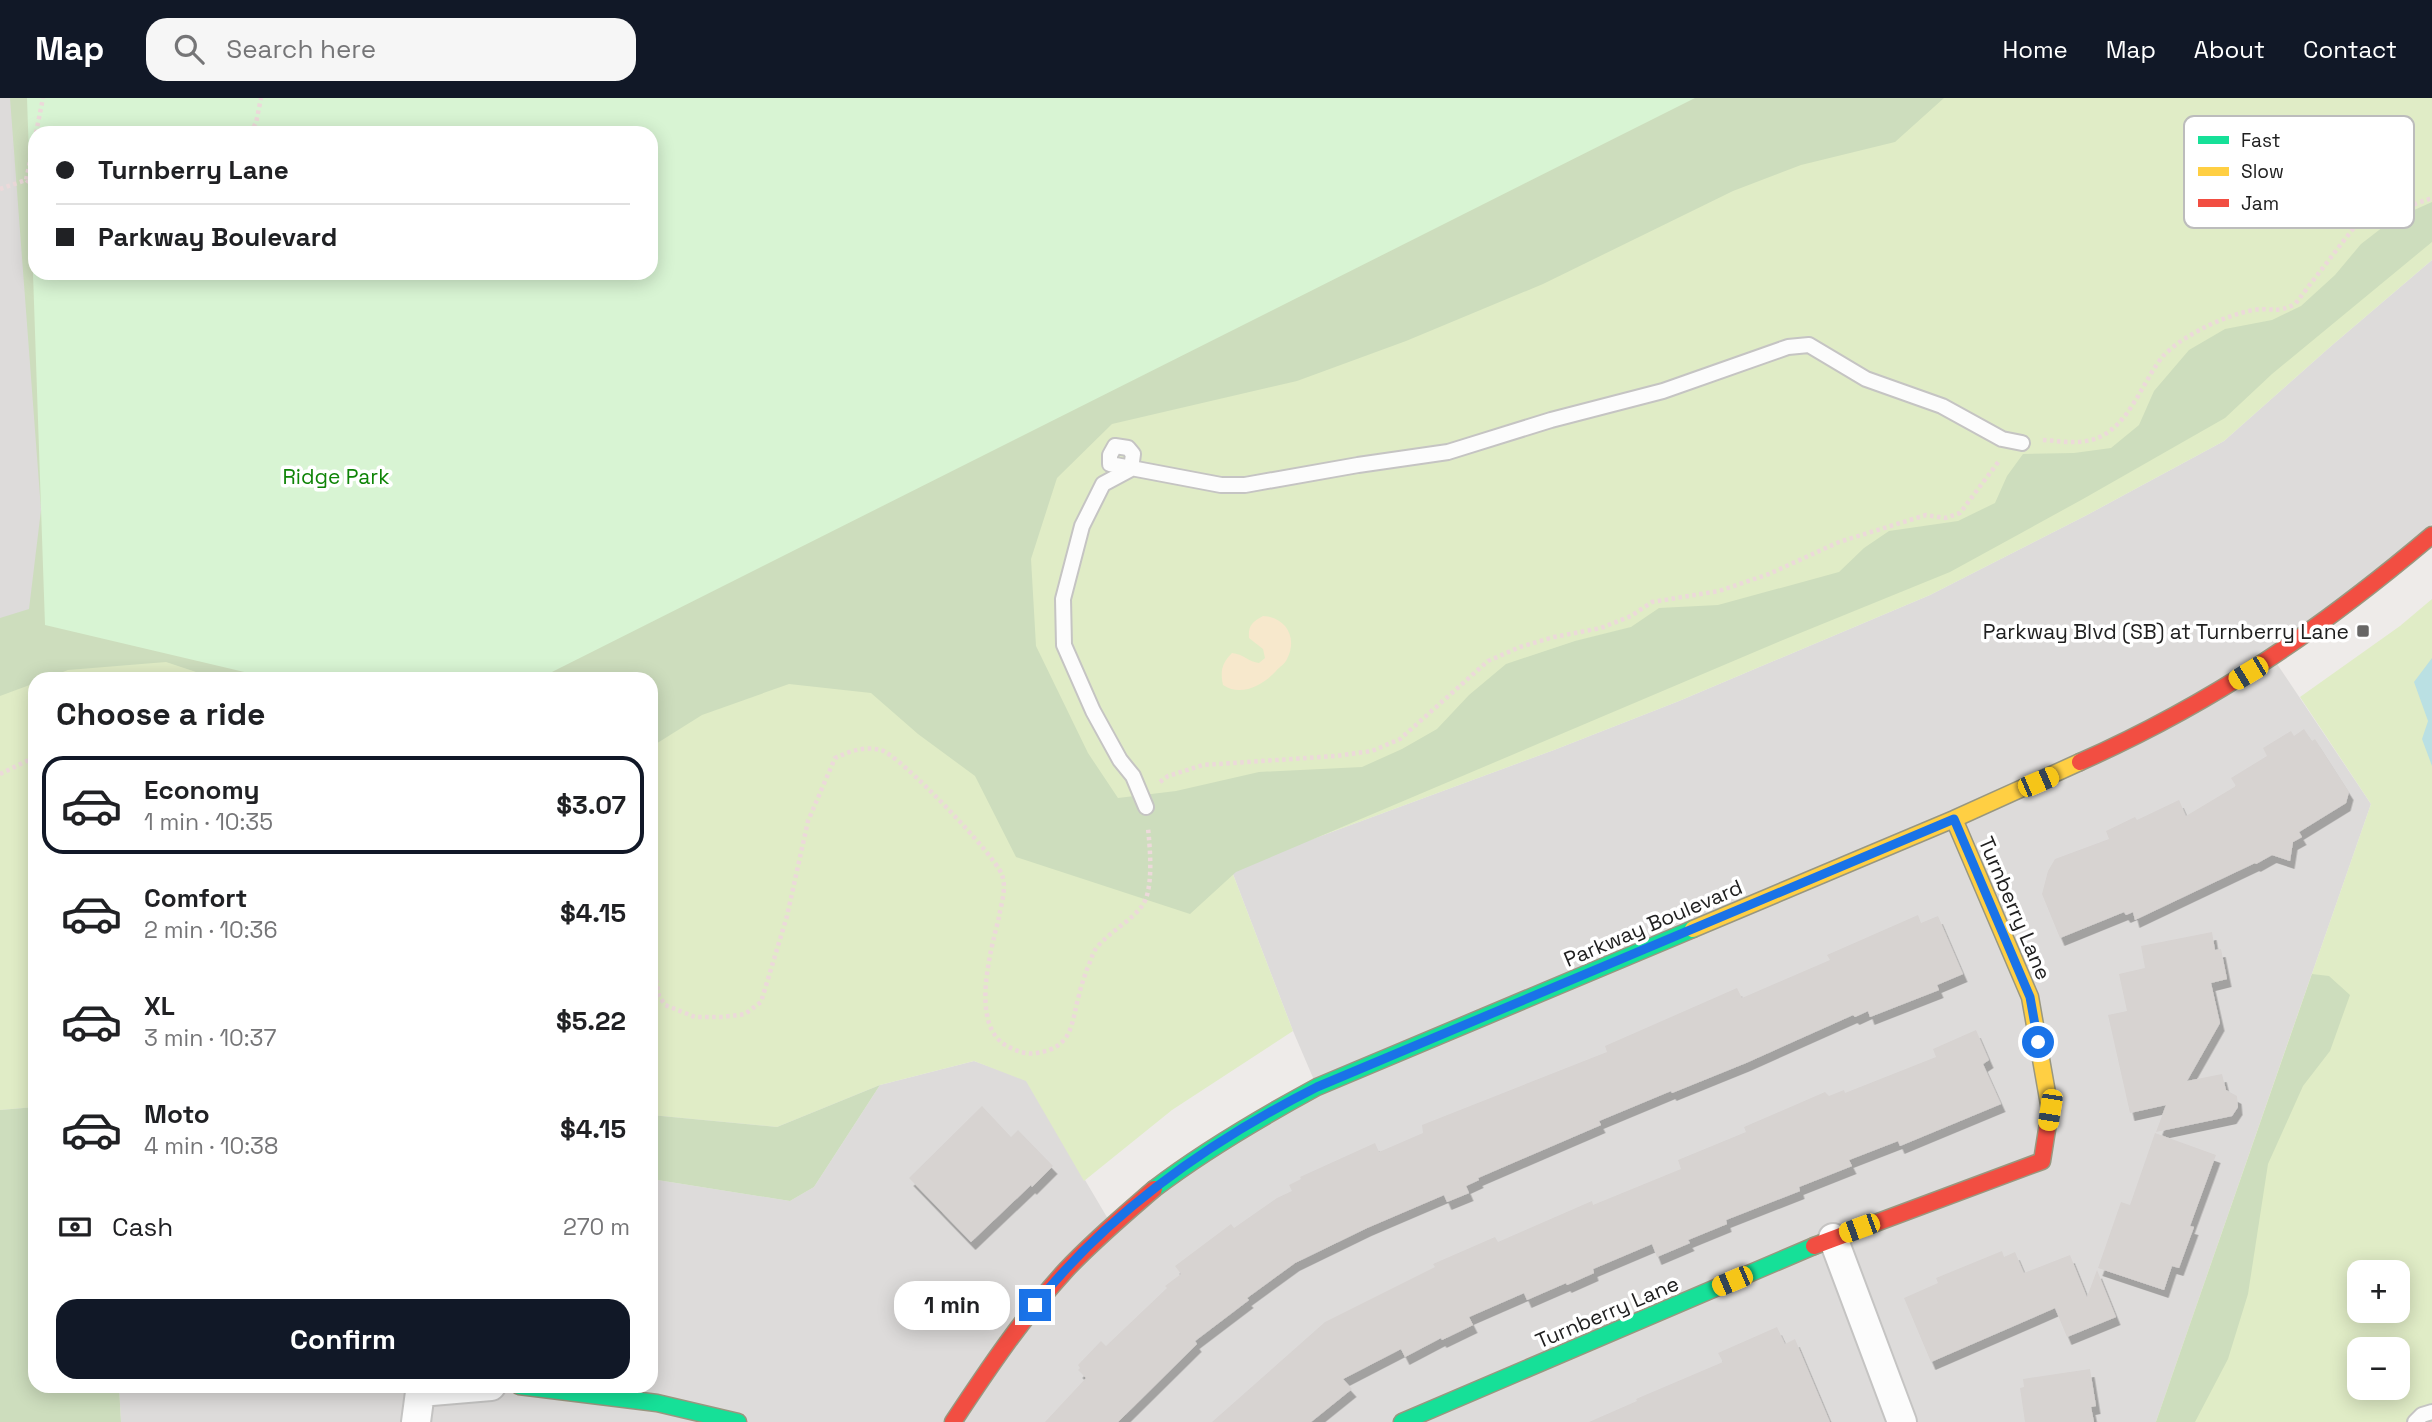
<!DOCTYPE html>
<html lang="en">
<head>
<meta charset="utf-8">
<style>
	body { margin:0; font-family:"Space Grotesk",sans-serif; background:#f6f6f6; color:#202124; height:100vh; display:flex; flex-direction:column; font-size:26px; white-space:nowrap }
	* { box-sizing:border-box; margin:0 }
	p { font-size:23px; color:#757577 }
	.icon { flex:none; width:38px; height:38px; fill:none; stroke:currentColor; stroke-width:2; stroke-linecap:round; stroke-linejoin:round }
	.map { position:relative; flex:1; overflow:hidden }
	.sheet { position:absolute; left:28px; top:574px; width:630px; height:721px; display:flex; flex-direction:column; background:#fff; border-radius:21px; box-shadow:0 4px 18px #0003 }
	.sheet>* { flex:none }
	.hud { position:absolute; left:28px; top:28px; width:630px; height:154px; border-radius:21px; box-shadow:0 4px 18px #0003; display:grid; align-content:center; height:154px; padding:0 28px; background:#fff }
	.tools { position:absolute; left:2347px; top:1162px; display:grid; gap:14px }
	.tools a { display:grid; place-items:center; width:63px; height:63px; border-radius:14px; background:#fff; box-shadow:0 4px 18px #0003; font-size:35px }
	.end { position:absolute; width:32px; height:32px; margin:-16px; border:9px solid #1a73e8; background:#fff; box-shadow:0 0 0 4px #fff }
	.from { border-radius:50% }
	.bubble { position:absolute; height:49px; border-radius:21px; background:#fff; box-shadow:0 4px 18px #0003; font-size:23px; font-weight:700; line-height:49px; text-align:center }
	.car { position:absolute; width:21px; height:42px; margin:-21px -10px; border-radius:9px; box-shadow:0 0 5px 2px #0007; background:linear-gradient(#f5c518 24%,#345 0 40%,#f5c518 0 76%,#345 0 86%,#f5c518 0) }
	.hud b { display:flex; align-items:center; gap:24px; height:66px; font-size:26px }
	.hud b+b { border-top:2px solid #e0e0e0 }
	.hud i { width:18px; height:18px; background:#202124 }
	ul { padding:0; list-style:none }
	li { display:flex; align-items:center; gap:21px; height:98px; margin:0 14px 10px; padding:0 14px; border:4px solid transparent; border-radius:21px }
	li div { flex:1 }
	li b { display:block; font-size:26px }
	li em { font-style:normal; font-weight:700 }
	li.selected { border-color:#111827 }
	li>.icon { width:63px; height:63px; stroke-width:1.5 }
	h2 { padding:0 28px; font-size:32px; line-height:84px }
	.pay { display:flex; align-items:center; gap:18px; height:77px; padding:0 28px; font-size:26px }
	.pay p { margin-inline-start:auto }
	.primary-button { display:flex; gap:14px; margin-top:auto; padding:14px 28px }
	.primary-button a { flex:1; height:80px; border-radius:21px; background:#111827; color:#fff; font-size:28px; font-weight:700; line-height:80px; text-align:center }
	header { display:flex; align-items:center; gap:42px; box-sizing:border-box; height:98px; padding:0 35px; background:#111827; color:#fff }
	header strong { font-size:33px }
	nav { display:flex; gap:38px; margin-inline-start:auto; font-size:24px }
	.search { width:490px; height:63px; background:#f6f6f6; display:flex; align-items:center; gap:18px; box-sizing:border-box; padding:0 24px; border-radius:21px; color:#757577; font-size:26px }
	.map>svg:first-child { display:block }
</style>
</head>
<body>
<header>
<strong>Map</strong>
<div class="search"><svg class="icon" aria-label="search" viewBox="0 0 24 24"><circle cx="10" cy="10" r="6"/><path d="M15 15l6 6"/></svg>Search here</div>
<nav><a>Home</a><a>Map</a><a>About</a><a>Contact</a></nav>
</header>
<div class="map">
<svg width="2432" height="1324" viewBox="0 0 2432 1324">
	<defs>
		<filter id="shadow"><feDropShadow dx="4.5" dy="8" stdDeviation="0" flood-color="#0004"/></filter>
	</defs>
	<rect width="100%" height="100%" fill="#eeebe9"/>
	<path fill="#dddbda" d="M0 0H27L45 527 0 524Z
		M2432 162V426L2273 560 2371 706 2156 1324H121L119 1288H651V1081L790 1103 814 1089 880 987 974 963 1026 982 1111 1126 1317 989 1293 933 1231 771 1554 652 1679 603 1930 497 2087 417 2224 343 2330 249Z"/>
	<path fill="#e0ecc6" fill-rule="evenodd" d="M1695 0H2432V162L2330 249 2224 343 2087 417 1930 497 1679 603 1554 652 1231 771 1293 933 1172 1012 1084 1083 1026 983 974 963 880 987 777 1029 651 1017V581H538Z
		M2432 501V1324H2156L2371 706 2300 599 2400 528ZM2359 1174H2398V1213H2359ZM2359 1251H2398V1290H2359Z
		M45 527 274 581H35V1009L0 1012V578Z"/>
	<path fill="#cdddbd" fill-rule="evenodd" d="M10 0H1944L1895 44 1801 67 1733 93 1543 186 1406 243 1297 283 1112 326 1057 380 1031 461 1036 548 1088 655 1118 700 1176 693 1259 674 1362 669 1402 651 1437 631 1469 597 1506 566 1575 543 1631 529 1659 510 1718 507 1839 474 1864 450 1889 433 1958 423 1995 405 2007 378 2023 356 2074 355 2111 350 2139 327 2154 293 2189 252 2225 231 2272 222 2301 208 2335 177 2361 146 2392 122 2432 104V144L2272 276 2225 320 2083 401 1950 474 1783 542 1236 774 1190 816 1016 759 975 678 918 636 871 595 789 586 702 617 651 649V581H217L166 564 68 572 45 581H35V585L0 598V520L29 511 41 412ZM35 35H651V175H35Z
		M2312 876 2329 878 2350 897 2330 953 2303 988 2268 1066 2248 1196 2228 1261 2195 1324H2156Z
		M880 987 814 1089 790 1103 651 1081V1017L777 1029Z
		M35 1009V1288H119L121 1324H0V1012Z"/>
	<path fill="#f7e8cc" d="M1263 518C1286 519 1298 540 1287 561 1285 566 1279 569 1276 573 1262 588 1241 599 1223 587 1220 573 1222 565 1232 555 1243 556 1249 564 1259 565L1265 560 1263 551 1249 540C1248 528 1252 524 1263 518Z"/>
	<path fill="#d8f4d3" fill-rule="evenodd" d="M27 0H1695L538 581H274L45 527ZM35 35H651V175H35Z"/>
	<path fill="#bae0e3" d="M2432 560V668L2422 641 2428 623 2414 584Z"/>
	<path fill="#d7d3d1" filter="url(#shadow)" d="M2304 631 2312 643 2315 641 2349 694 2346 705 2299 734 2302 739 2293 744 2290 763 2272 757 2256 766 2255 765 2135 822 2133 814 2126 817 2124 814 2060 840 2042 796 2048 773 2055 761 2109 741 2106 733 2135 719 2137 722 2179 702 2186 718 2236 688 2231 680 2267 658 2263 650 2291 633 2294 638Z
		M1918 817 1921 825 1938 818 1963 876 1937 887 1939 892 1870 919 1868 913 1855 919 1853 917 1746 965 1672 995 1671 993 1599 1023 1601 1027 1478 1080 1479 1082 1466 1088 1469 1095 1447 1104 1444 1097 1367 1130 1295 1165 1247 1200 1249 1202 1195 1243 1197 1246 1118 1324H1045L1086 1280 1078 1272 1080 1270 1078 1267 1101 1243 1106 1248 1167 1190 1165 1188 1181 1176 1175 1168 1231 1126 1234 1130 1277 1100 1292 1093 1289 1087 1301 1081 1300 1079 1375 1045 1379 1054 1423 1035 1422 1027 1607 954 1605 948 1737 890 1742 900 1830 862 1827 857Z
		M2212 834 2215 852 2221 851 2227 881 2211 885 2220 925 2187 983 2222 976 2226 992 2237 998 2238 1009 2232 1018 2156 1034 2166 1007 2130 1015 2108 917 2127 913 2119 876 2145 870 2141 848Z
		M1976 932 1989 962 1983 966 2001 1006 1900 1048 1898 1043 1849 1062 1852 1068 1799 1089 1800 1093 1726 1122 1727 1126 1688 1142 1690 1145 1657 1159 1652 1146 1593 1171 1594 1175 1567 1187 1566 1185 1527 1202 1524 1195 1469 1219 1473 1227 1442 1242 1441 1240 1405 1259 1401 1251 1343 1281 1352 1291 1311 1324H1212L1325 1224 1435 1169 1433 1166 1495 1139 1498 1144 1592 1103 1593 1107 1681 1071 1678 1062 1746 1034 1744 1029 1825 994 1829 998 1844 992 1845 995 1936 959 1933 951Z
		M982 1008 1011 1039 1018 1032 1053 1068 1032 1089 1031 1087 971 1144 909 1080Z
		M2155 1035 2216 1057 2190 1128 2194 1129 2179 1170 2172 1168 2164 1192 2098 1170 2121 1104 2130 1107Z
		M2002 1153 2004 1159 2015 1154 2024 1175 2070 1157 2087 1199 2097 1172 2116 1219 2067 1239 2055 1210 1931 1264 1904 1200 1938 1185 1936 1180Z
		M1777 1229 1785 1246 1795 1241 1830 1324H1589L1637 1303 1636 1301 1723 1264 1718 1255Z
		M2090 1271 2096 1308 2091 1309 2094 1324H2025L2020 1290 2024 1289 2023 1281Z"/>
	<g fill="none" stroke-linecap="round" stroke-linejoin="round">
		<defs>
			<path id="lane" d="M1146 709 1133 678 1120 662 1093 613 1064 547 1063 501 1082 428 1103 386 1131 371 1133 356 1128 350 1115 348 1110 357V366L1221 387H1245L1358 367 1448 354 1551 322 1663 293 1788 249 1809 247 1866 281 1942 308 2002 341 2022 345
				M2415 1324 2422 1317 2432 1314"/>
			<path id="street" d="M1833 1140 1902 1324
				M416 1324 420 1294 491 1288"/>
			<path id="fast" d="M1154 1091C1205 1052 1260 1020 1317 989L1693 831
				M519 1288 657 1305 738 1324
				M1402 1324 1814 1148"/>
			<path id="slow" d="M1954 721 2030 899 2050 1012 2049 1019
				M1693 831 1954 721 2080 664"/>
			<path id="jam" d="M2080 664C2213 605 2321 531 2432 437
				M1814 1148 2042 1063 2049 1019
				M953 1324C988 1271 1023 1219 1066 1172 1093 1143 1124 1117 1154 1091"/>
		</defs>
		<use href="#lane" stroke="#c5c4c3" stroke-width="18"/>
		<use href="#street" stroke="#c5c4c3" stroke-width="32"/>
		<use href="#fast" stroke="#99977f" stroke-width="19"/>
		<use href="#slow" stroke="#99977f" stroke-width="19"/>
		<use href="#jam" stroke="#99977f" stroke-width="19"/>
		<path stroke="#ecd9da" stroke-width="4.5" stroke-dasharray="3.5 3.5" stroke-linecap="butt" d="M36 35 43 0
			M250 35 256 25 261 0
			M26 82 35 88
			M0 91 26 82 35 40
			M2043 342C2059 343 2075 346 2091 342 2128 333 2141 285 2163 258 2170 251 2180 243 2189 238 2209 226 2230 217 2253 212 2272 209 2276 216 2295 206L2352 132 2365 119 2398 112 2432 100
			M0 676 35 659
			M1160 684 1168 678 1203 667 1336 658 1372 653 1400 641 1488 563 1520 549 1554 539 1601 530 1631 518 1652 504 1719 493 1769 476 1839 444 1926 417 1945 420 1960 415 1999 363
			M651 854 659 898 665 907 695 919H723L745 916 761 904 787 818 808 723 835 660C850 653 864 648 881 652 900 657 996 758 1002 777 1007 790 1001 806 999 819 991 852 969 927 1007 948 1016 953 1027 957 1037 955 1074 949 1071 925 1079 897 1081 888 1084 880 1087 871 1090 865 1092 857 1095 852 1107 835 1129 825 1142 808 1154 792 1150 750 1148 730"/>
		<use href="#lane" stroke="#fcfcfc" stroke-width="14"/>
		<use href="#street" stroke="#fcfcfc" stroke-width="28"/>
		<use href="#fast" stroke="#16e098" stroke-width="16"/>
		<use href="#slow" stroke="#ffcf43" stroke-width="16"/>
		<use href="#jam" stroke="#f24e42" stroke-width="16"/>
	</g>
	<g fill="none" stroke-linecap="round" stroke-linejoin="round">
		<path stroke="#1a73e8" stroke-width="9" d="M1035 1207C1110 1113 1210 1043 1317 989L1954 721 2030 899 2038 944"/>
	</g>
	<rect fill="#686766" stroke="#fff" stroke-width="2.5" x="2356" y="526" width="14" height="14" rx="3.5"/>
	<g text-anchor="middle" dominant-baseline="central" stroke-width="7" stroke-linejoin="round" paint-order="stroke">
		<g font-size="21" fill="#0f8407" stroke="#fff">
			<text x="336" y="378">Ridge Park</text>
		</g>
		<g font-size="21" fill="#202020" stroke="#fff" text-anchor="end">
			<text x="2349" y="533">Parkway Blvd (SB) at Turnberry Lane</text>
		</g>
		<g font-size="21" fill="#202020" stroke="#fff">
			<text transform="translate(2015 810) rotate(67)">Turnberry Lane</text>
			<text transform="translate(1653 825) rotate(-23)">Parkway Boulevard</text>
			<text transform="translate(1607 1214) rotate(-23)">Turnberry Lane</text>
		</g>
	</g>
	<rect x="2184" y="18" width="230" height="112" rx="10" fill="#fff" stroke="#bcbcbc" stroke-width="2"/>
	<rect x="2198" y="38" width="31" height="8" fill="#16e098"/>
	<rect x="2198" y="69" width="31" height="9" fill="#ffcf43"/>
	<rect x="2198" y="101" width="31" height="8" fill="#f24e42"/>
	<g font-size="19" fill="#202020">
		<text x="2241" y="49">Fast</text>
		<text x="2241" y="80">Slow</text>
		<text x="2241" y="112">Jam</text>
	</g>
</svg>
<div class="tools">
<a>+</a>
<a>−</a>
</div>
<i class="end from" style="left:2038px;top:944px"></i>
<i class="end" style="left:1035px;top:1207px"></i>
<div class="bubble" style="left:894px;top:1183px;width:116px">1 min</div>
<i class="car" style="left:2248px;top:575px;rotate:239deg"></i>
<i class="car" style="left:2038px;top:684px;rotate:67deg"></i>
<i class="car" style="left:2050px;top:1012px;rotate:189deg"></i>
<i class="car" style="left:1859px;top:1130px;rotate:250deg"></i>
<i class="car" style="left:1732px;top:1183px;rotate:247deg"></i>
<div class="hud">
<b><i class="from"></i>Turnberry Lane</b>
<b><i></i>Parkway Boulevard</b>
</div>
<section class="sheet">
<h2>Choose a ride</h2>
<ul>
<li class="selected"><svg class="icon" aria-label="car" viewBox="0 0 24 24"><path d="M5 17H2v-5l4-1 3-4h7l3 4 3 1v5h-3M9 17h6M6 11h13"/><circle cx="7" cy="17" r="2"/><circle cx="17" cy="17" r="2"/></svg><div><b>Economy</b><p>1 min · 10:35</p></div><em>$3.07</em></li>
<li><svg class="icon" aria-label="car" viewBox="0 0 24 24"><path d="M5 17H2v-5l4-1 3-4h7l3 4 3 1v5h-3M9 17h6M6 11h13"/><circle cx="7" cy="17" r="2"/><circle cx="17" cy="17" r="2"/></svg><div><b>Comfort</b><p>2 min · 10:36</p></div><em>$4.15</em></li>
<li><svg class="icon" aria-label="car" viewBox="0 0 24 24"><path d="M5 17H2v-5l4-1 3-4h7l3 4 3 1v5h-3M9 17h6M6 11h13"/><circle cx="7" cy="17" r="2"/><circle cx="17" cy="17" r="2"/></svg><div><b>XL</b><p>3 min · 10:37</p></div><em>$5.22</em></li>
<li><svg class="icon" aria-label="car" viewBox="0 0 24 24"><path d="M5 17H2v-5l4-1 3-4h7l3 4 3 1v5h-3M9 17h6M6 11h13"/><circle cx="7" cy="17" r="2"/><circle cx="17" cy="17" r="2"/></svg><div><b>Moto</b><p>4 min · 10:38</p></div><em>$4.15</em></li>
</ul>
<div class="pay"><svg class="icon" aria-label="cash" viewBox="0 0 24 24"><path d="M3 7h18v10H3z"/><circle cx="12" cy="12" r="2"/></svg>Cash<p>270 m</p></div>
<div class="primary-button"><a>Confirm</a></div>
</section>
</div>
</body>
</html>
